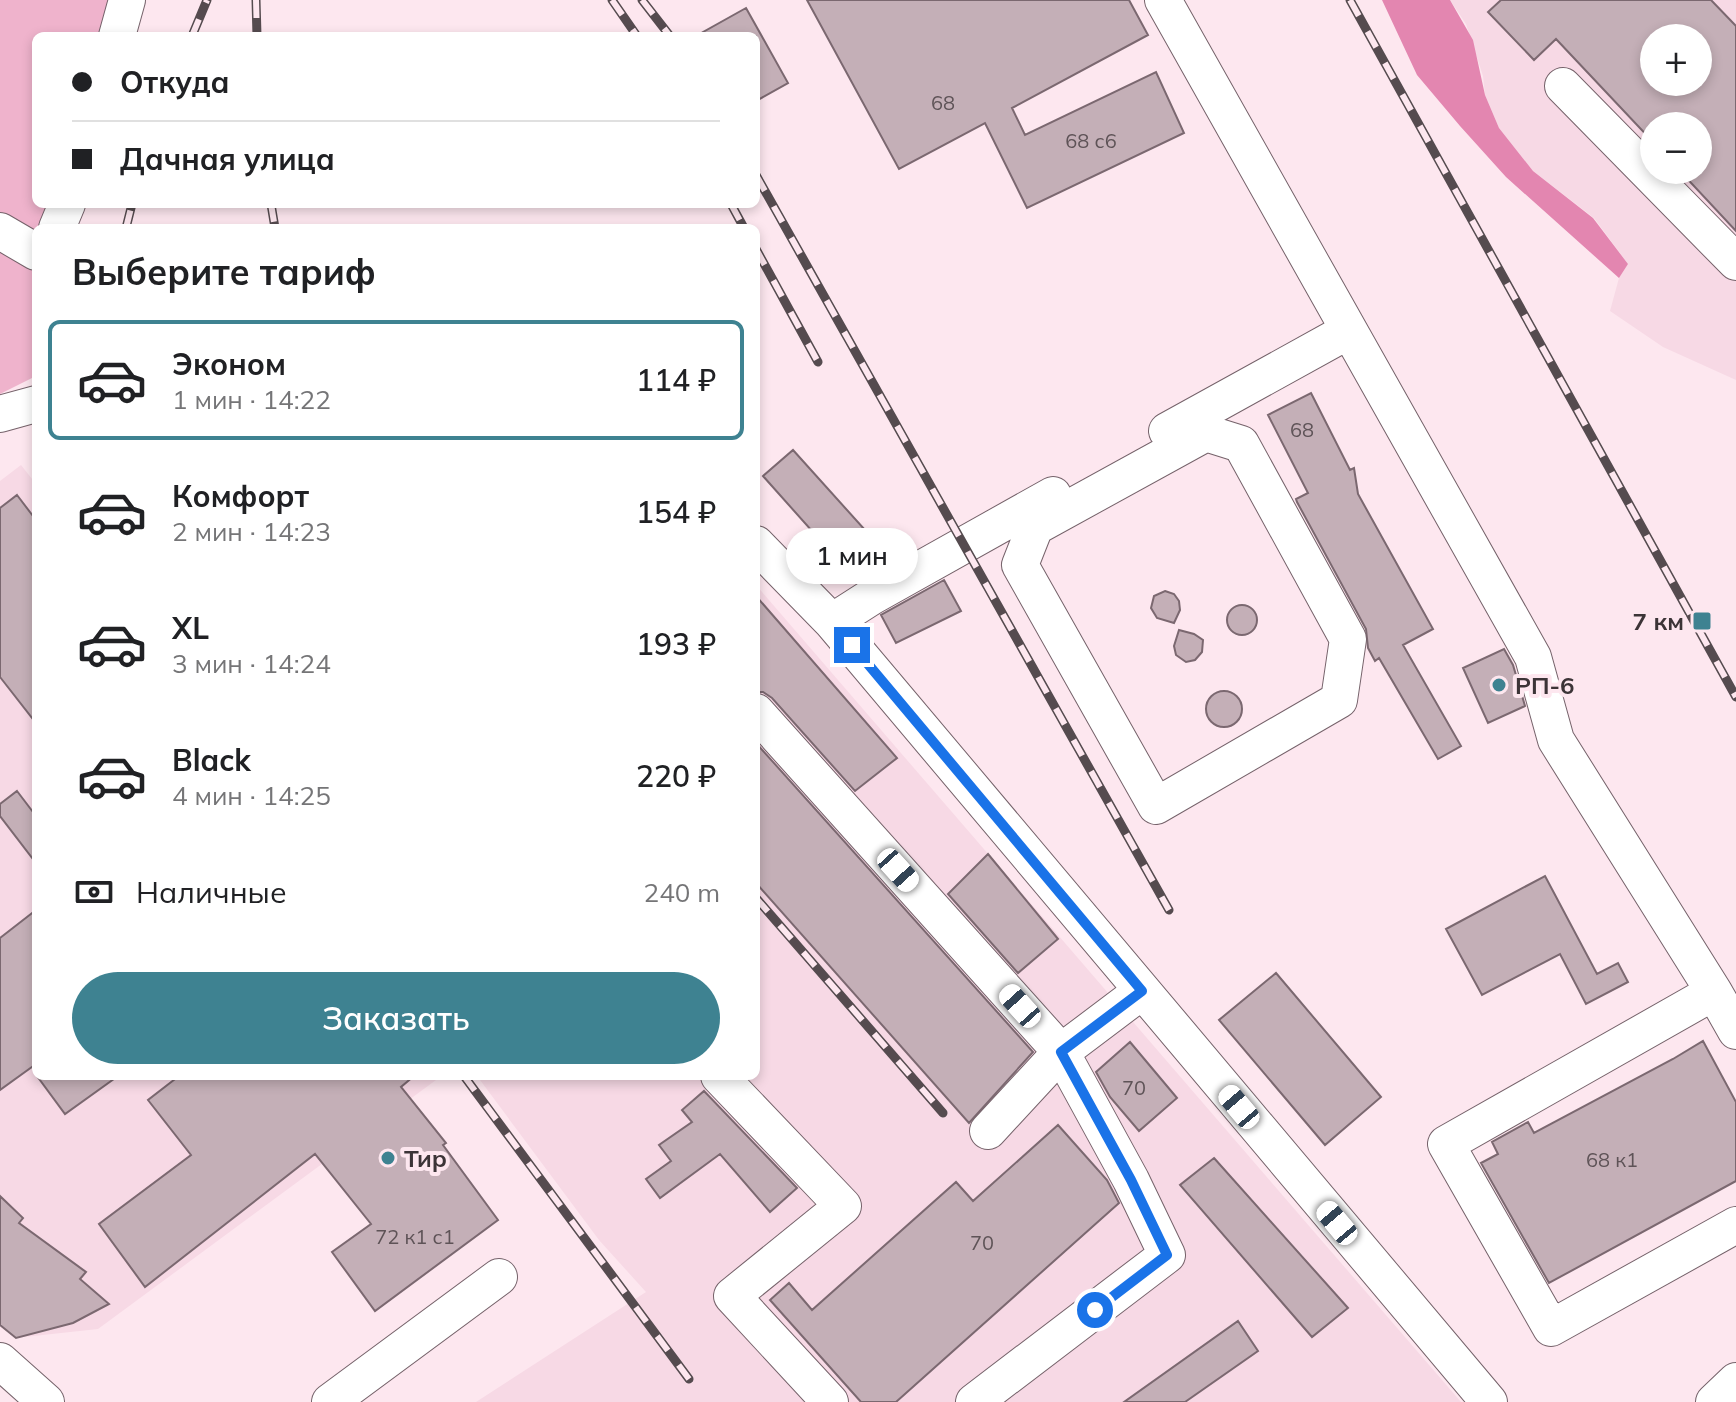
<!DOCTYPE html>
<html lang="ru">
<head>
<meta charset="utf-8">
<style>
	body { margin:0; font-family:Mulish,sans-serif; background:#f2f2f2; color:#202124; height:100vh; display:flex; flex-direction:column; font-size:30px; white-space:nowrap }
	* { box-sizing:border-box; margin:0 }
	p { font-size:26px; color:#757577 }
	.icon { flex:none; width:44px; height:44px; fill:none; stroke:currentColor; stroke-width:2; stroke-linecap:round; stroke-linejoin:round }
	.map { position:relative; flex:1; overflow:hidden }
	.sheet { position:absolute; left:32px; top:224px; width:728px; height:856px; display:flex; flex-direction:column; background:#fff; border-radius:12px; box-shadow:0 4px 12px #0003 }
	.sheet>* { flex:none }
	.guide { position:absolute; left:32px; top:32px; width:728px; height:176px; border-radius:12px; box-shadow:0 4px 12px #0003; display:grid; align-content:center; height:176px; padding:0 40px; background:#fff }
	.fabs { position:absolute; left:1640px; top:24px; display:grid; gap:16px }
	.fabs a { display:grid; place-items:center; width:72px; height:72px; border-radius:50%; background:#fff; box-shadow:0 4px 12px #0003; font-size:40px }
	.end { position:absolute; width:36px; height:36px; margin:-18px; border:10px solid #1a73e8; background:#fff; box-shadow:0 0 0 4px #fff }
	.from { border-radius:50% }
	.bubble { position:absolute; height:56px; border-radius:28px; background:#fff; box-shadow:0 4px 12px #0003; font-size:26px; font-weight:600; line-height:56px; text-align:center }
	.car { position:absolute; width:24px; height:48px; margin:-24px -12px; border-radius:10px; box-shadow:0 0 6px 2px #0007; background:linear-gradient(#fff 24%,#345 0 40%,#fff 0 76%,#345 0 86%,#fff 0) }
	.guide b { display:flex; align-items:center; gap:28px; height:76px; font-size:30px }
	.guide b+b { border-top:2px solid #e0e0e0 }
	.guide i { width:20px; height:20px; background:#202124 }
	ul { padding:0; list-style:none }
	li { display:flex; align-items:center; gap:24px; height:120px; margin:0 16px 12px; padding:0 24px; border:4px solid transparent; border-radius:12px }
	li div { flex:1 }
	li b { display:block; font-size:30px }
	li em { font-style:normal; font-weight:600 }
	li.active { border-color:#3e8291 }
	li>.icon { width:72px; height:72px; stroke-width:1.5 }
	h2 { padding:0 40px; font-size:36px; line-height:96px }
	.pay { display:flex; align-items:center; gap:20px; height:88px; padding:0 40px; font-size:30px }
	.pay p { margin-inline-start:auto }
	.button { display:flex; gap:16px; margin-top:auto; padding:16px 40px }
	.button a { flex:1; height:92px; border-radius:48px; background:#3e8291; color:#fff; font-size:32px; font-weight:600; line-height:92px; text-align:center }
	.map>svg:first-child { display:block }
</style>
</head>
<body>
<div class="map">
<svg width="1736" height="1402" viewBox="0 0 1736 1402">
	<rect width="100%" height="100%" fill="#fde7ef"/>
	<path fill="#f7d9e5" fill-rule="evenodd" d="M1450 0H1736V380L1663 347 1610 311 1619 278 1628 264 1594 218 1533 171 1499 128 1485 95 1483 76 1466 24ZM1654 38H1698V82H1654ZM1654 126H1698V170H1654Z
		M21 465 36 484V1076H434L436 1080 98 1329 15 1338 0 1325V481Z
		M756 585 1461 1402H476L646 1292 599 1240 477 1076H756Z"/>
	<path fill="#efb3cc" d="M0 0H140L130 36H36V204H77L66 228H36V376L0 394Z"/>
	<path fill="#e386b0" d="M1382 0H1450L1473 40 1485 95 1499 128 1533 171 1593 218 1628 264 1619 278 1506 177 1460 126 1417 75Z"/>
	<path fill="#c4afb7" stroke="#7b6870" stroke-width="2" fill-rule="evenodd" d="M807 0H1129L1148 35 1012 108 1025 135 1156 72 1184 133 1027 208 985 123 899 169Z
		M1501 0H1711L1736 26V231L1679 170H1698V126H1654V143L1556 39 1534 60 1488 12ZM1654 38H1698V82H1654Z
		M746 8 788 83 756 101V36H696Z
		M1311 393 1350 470 1354 468 1358 494 1433 629 1403 645 1461 746 1438 759 1379 658 1375 661 1368 648 1366 629 1297 502 1296 499 1308 493 1268 415Z
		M793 450 883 550 853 577 763 476Z
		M17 495 36 520V723L0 677V508Z
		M944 580 961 611 896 643 881 615Z
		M1165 591 1174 594 1179 601 1180 610 1174 623 1157 618 1151 608 1154 596Z
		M756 596 897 758 855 791 772 698 763 692H756Z
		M1227 620a15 15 0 1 1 30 0a15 15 0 1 1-30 0Z
		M1179 630 1194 634 1203 640 1202 652 1195 660 1186 662 1176 655 1174 646Z
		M1504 649 1513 665 1525 706 1488 723 1463 668Z
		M1206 709a18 18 0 1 1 36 0a18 18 0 1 1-36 0Z
		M756 743 1033 1052 969 1123 756 883Z
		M17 791 36 816V863L0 816V804Z
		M988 854 1058 939 1018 973 948 894Z
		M1545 876 1597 974 1618 963 1628 982 1586 1004 1560 954 1482 995 1446 929Z
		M36 910V1064L0 1090V938Z
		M1276 973 1381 1097 1325 1145 1219 1020Z
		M1703 1041 1736 1102V1181L1549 1283 1481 1163 1498 1154 1492 1142 1528 1122 1534 1133 1673 1059Z
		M1130 1042 1177 1098 1139 1131 1110 1097 1096 1072Z
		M37 1076H118L65 1114Z
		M179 1076H414L401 1087 446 1143 443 1145 498 1220 375 1311 332 1252 371 1224 315 1154 145 1287 99 1224 191 1155 148 1100Z
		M704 1091 797 1188 770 1212 720 1154 660 1198 646 1179 671 1161 659 1145 692 1122 682 1110Z
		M1058 1125 1107 1180 1119 1203 896 1402H861L770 1300 789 1283 812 1310 956 1182 973 1201Z
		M1214 1158 1348 1308 1312 1337 1180 1185Z
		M0 1196 23 1218 19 1223 86 1272 80 1279 109 1304 73 1323 16 1338 0 1325Z
		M1238 1321 1258 1351 1185 1402H1124Z"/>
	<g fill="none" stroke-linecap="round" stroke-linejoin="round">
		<defs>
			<path id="minor" d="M1163 0 1533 657 1556 740 1714 992
				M117 36 127 0
				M1563 86 1736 262
				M57 228 67 204
				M0 231 36 252
				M0 414 36 404
				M1167 431 1348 331
				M1206 433 1241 444 1348 639 1339 700 1156 806 1020 565 1035 527Z
				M756 544 832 622 1489 1402
				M832 622 871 597 1053 495
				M756 712 1061 1052 1131 1180 1167 1255 974 1402
				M1736 1031 1714 992 1446 1144 1551 1328 1736 1225
				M719 1076 843 1206 732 1296 830 1402
				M988 1131 1061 1052 1142 991
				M0 1361 46 1402
				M330 1402 499 1277
				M1714 1402 1736 1381"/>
		</defs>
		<use href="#minor" stroke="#75626a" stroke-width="38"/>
		<use href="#minor" stroke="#fff" stroke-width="36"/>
		<defs>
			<path id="rail" d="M256 0 257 36
				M612 0 637 36
				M642 0 670 36
				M1350 0 1736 697
				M192 36 207 0
				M756 175 1169 910
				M271 204 275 228
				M731 204 744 228
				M126 228 132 204
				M756 249 818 362
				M756 898 943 1113
				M464 1076 689 1379"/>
		</defs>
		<use href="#rail" stroke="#554b4f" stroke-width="9"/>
		<use href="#rail" stroke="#fde7ef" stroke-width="6" stroke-dasharray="18" stroke-linecap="butt"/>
	</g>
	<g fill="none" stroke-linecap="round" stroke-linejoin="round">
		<path stroke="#1a73e8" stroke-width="10" d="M852 645 1142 991 1061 1052 1131 1180 1167 1255 1095 1310"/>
	</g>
	<g fill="#3e8291" stroke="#fde7ef" stroke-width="3">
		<rect x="1692" y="611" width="20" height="20" rx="4"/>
		<circle cx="1499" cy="685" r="8"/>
		<circle cx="388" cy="1158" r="8"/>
	</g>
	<g text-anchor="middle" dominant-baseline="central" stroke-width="8" stroke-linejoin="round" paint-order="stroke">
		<g font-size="20" fill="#5e5357">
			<text x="943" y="102">68</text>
			<text x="1091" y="140">68 с6</text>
			<text x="1302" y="429">68</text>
			<text x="1134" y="1087">70</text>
			<text x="1612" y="1159">68 к1</text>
			<text x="415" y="1236">72 к1 с1</text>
			<text x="982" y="1242">70</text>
		</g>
		<g font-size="24" font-weight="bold" fill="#3c3437" stroke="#fde7ef" text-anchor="start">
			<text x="1684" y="621" text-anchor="end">7 км</text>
			<text x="1515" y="685">РП-6</text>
			<text x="404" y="1158">Тир</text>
		</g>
	</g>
</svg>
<div class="fabs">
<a>+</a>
<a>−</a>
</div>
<i class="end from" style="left:1095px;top:1310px"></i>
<i class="end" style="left:852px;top:645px"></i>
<div class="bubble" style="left:786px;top:528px;width:132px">1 мин</div>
<i class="car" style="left:898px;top:870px;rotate:138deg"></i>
<i class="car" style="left:1020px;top:1006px;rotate:318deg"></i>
<i class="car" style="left:1239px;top:1107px;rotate:320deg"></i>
<i class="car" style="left:1337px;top:1223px;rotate:320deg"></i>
<div class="guide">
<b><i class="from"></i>Откуда</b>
<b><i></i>Дачная улица</b>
</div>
<section class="sheet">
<h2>Выберите тариф</h2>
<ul>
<li class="active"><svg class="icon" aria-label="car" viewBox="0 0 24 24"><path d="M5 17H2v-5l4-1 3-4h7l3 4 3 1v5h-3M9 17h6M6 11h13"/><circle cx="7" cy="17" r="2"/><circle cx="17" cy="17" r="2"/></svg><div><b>Эконом</b><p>1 мин · 14:22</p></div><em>114 ₽</em></li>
<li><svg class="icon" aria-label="car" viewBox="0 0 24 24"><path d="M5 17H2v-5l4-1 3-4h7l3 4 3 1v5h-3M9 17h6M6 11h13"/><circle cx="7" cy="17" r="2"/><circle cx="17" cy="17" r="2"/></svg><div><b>Комфорт</b><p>2 мин · 14:23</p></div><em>154 ₽</em></li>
<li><svg class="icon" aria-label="car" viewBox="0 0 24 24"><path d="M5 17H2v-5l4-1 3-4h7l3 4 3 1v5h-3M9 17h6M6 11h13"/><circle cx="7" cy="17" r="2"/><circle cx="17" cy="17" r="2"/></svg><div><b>XL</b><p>3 мин · 14:24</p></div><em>193 ₽</em></li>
<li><svg class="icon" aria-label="car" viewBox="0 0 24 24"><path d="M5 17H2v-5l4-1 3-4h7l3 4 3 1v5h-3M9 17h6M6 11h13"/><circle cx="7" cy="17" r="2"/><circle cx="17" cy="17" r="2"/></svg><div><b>Black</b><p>4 мин · 14:25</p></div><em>220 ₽</em></li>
</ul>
<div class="pay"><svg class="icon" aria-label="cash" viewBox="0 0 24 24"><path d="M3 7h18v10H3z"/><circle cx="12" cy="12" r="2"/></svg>Наличные<p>240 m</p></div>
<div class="button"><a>Заказать</a></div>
</section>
</div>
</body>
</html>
